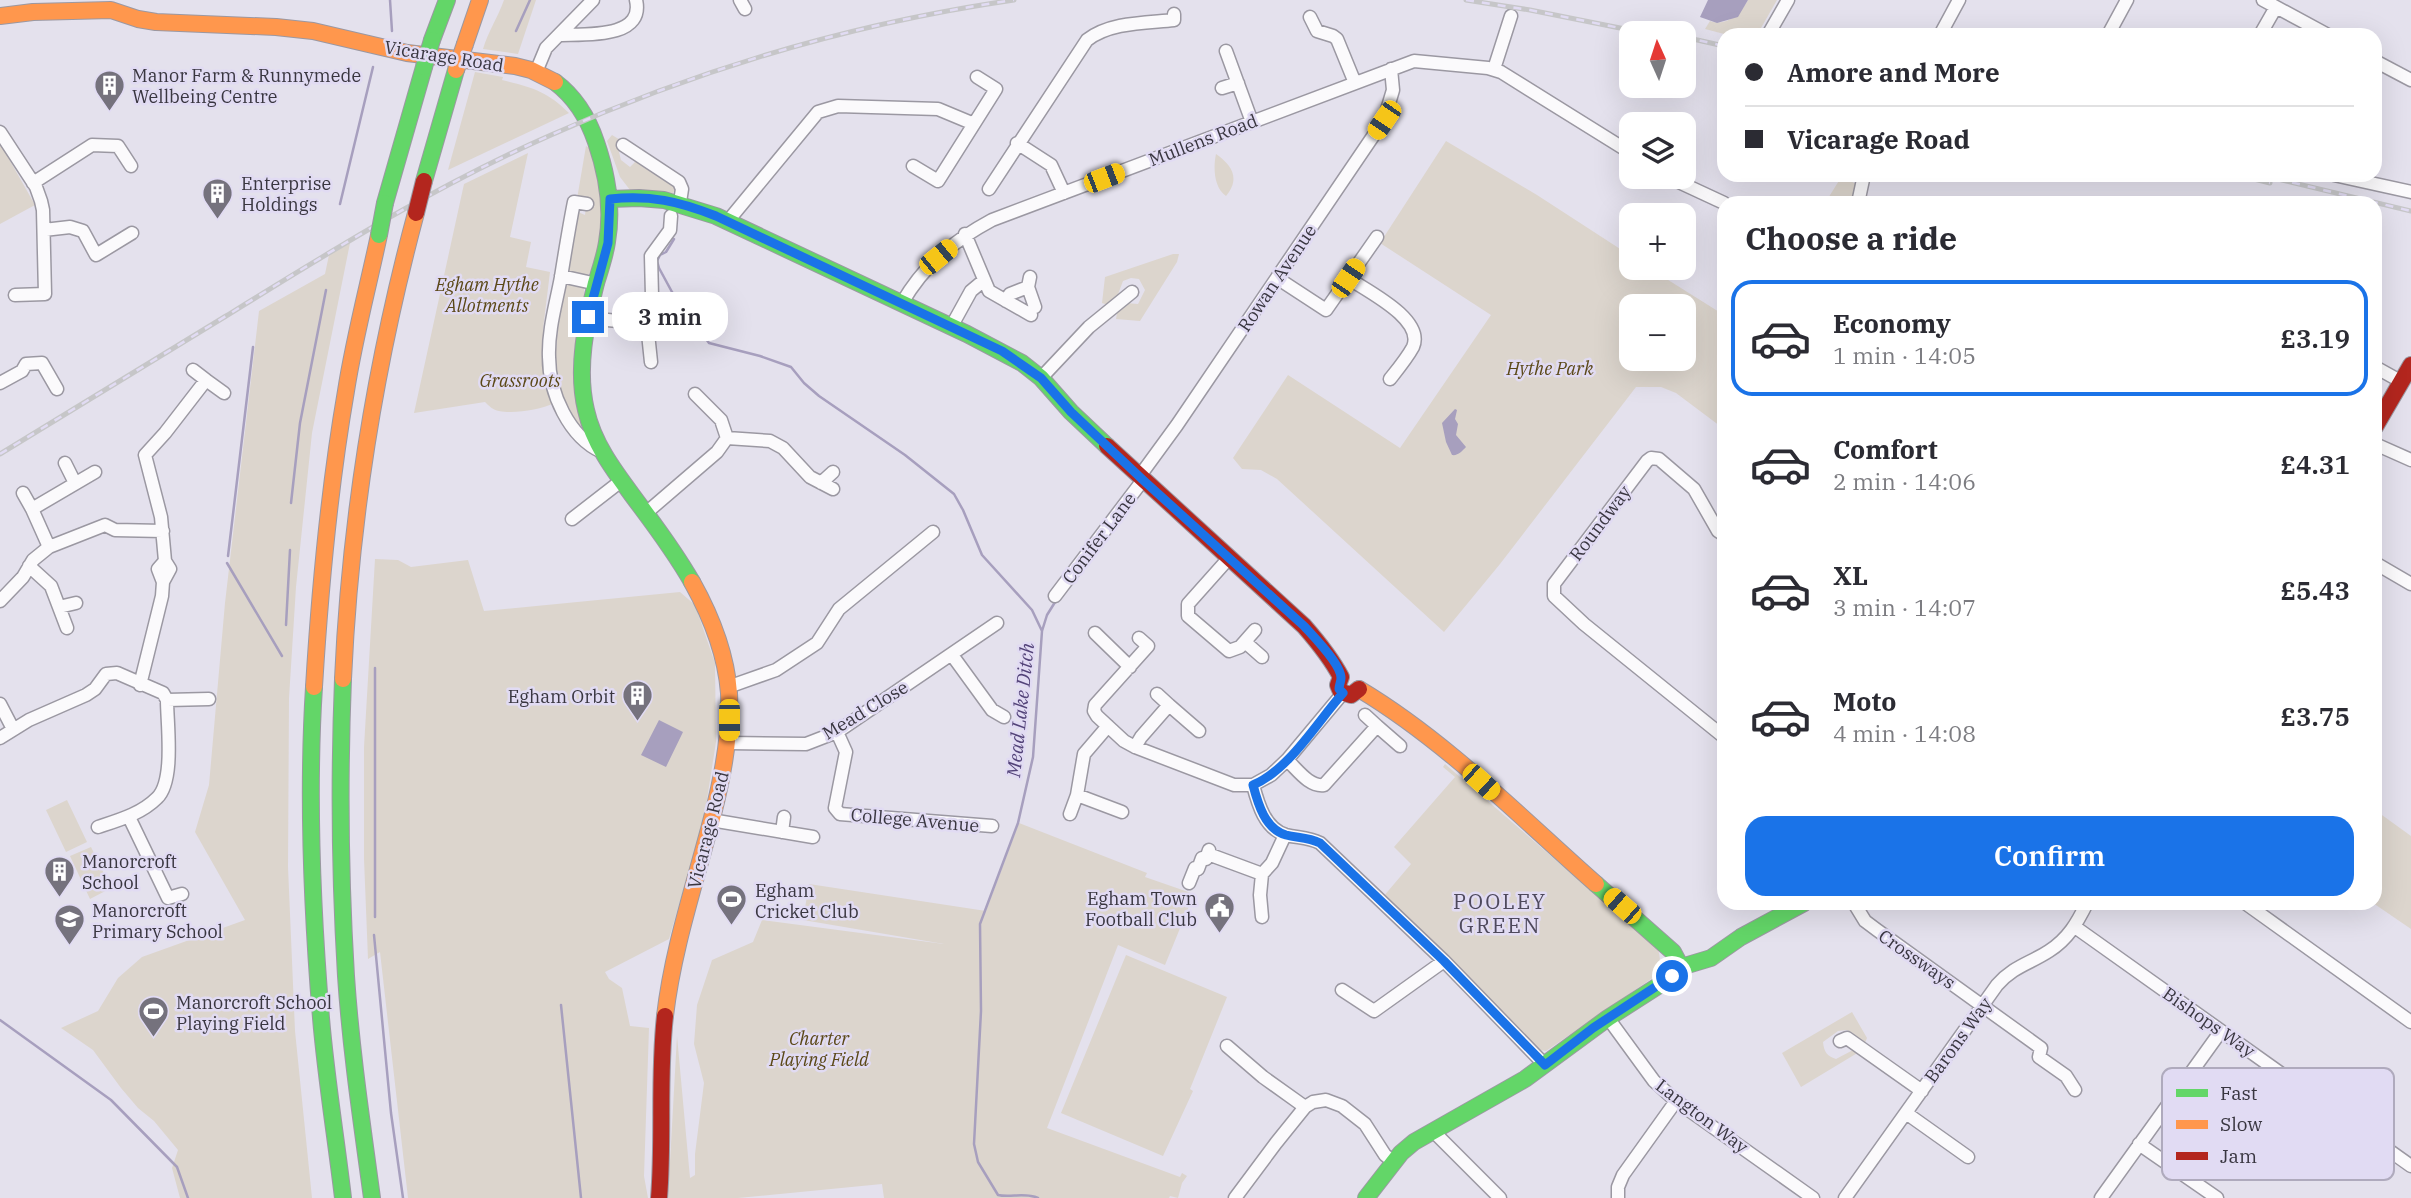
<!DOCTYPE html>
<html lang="en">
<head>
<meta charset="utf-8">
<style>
	body { margin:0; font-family:"IBM Plex Serif",serif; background:#f2f2f3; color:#2b2b33; height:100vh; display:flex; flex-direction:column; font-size:26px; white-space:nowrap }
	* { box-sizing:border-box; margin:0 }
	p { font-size:23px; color:#7c7c81 }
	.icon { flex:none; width:38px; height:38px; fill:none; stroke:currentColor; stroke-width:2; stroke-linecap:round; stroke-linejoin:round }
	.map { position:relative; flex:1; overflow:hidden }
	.details { position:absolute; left:1717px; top:196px; width:665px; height:714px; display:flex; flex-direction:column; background:#fff; border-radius:21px; box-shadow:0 7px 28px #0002 }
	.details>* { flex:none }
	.hud { position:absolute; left:1717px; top:28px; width:665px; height:154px; border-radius:21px; box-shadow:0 7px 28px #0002; display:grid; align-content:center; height:154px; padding:0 28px; background:#fff }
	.needle { width:46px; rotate:357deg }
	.controls { position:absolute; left:1619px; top:21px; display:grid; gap:14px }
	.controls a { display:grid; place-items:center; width:77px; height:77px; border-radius:14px; background:#fff; box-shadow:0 7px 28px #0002; font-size:35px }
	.end { position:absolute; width:32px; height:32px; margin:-16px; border:9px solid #1a73e8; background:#fff; box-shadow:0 0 0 4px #fff }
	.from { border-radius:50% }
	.bubble { position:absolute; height:49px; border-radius:21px; background:#fff; box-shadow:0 7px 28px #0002; font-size:23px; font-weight:600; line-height:49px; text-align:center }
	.car { position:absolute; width:21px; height:42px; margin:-21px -10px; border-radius:9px; box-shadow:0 0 5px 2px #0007; background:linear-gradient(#f5c518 24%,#345 0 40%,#f5c518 0 76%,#345 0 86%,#f5c518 0) }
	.hud b { display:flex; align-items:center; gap:24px; height:66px; font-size:26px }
	.hud b+b { border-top:2px solid #e1e1e2 }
	.hud i { width:18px; height:18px; background:#2b2b33 }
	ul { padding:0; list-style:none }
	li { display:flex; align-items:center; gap:21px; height:116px; margin:0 14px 10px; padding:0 14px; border:4px solid transparent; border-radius:21px }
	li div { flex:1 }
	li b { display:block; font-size:26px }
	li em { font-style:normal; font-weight:600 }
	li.selected { border-color:#1a73e8 }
	li>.icon { width:63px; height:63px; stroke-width:1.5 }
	h2 { padding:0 28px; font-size:32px; line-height:84px }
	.button { display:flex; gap:14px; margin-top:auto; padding:14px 28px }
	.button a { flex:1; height:80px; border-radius:21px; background:#1a73e8; color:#fff; font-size:28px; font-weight:600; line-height:80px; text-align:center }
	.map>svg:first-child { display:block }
</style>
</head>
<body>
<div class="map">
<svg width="2411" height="1198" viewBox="0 0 2411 1198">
	<rect width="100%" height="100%" fill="#e4e1ed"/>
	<path fill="#dcd5cd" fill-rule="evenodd" d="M504 0H536L518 54 483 49C488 32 498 17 504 0Z
		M1748 0H1777L1757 35 1749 31 1746 35H1728L1705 29 1710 21C1727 27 1741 13 1748 0Z
		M475 72 503 77 502 80C531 87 547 91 569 113L448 170Z
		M612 135 622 141 618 148 621 160 630 167 637 160 673 186 675 190 672 194 630 190 620 177 607 141Z
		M1446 141 1537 195 1631 256V268H1649L1724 315V429L1676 393 1661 387H1636L1500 564 1444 632 1277 479 1261 470 1242 469 1233 458 1288 375 1400 448 1491 315 1380 243ZM1631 306H1684V359H1631Z
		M0 143 35 205 0 224Z
		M586 146 591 149C595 163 601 178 602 192 605 217 604 260 586 277L568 270 578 212 585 215 587 200 577 199Z
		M528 153 510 237 531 242 526 267 550 272 543 329 554 403C540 410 514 414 499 411 493 410 489 406 485 402L414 413 464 184Z
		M1216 154C1233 166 1240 179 1226 196 1214 188 1213 168 1216 154Z
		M1842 176 1856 184 1852 203H1825Z
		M350 243 312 433 296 587 289 698 288 867 295 1031 312 1198H180L172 1168 178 1150 154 1121 138 1108 121 1088 93 1050 61 1028 98 1011 118 978 142 957 245 920 195 832 209 785 225 603 259 311 325 274 329 255Z
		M1173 254H1179L1177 262 1140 321 1116 319 1118 308 1126 303 1138 304 1145 290 1139 279 1131 278 1123 281 1117 297 1108 305 1102 303 1105 277Z
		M574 283 584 288C585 310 576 330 574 352 571 377 579 404 584 428L578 429C574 421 567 413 564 405 548 372 559 320 565 286Z
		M375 559 398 560 411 567 468 560 484 611 680 592 695 605 715 663 716 742 704 818 669 939 605 972 609 979 622 988 630 1026 649 1028 644 1176 648 1198H408L380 952 368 959 364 859V747Z
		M1445 764 1658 949C1661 960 1661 968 1654 977L1546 1051 1540 1050 1383 897 1411 864 1394 847 1455 777 1443 767Z
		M67 800 87 842 66 852 46 810Z
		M2375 810 2411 836V929L2373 903H2375Z
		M1019 823 1147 873 1145 877 1194 894 1165 965 1118 945 1047 1128 1180 1177 1182 1173 1187 1176 1182 1183 1178 1198 1170 1196 1169 1198H884L882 1184 738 1198H668L677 1036 690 1178 695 1175V1154L704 1083 694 1044 697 1005 712 960 753 942 762 920 944 944 803 920 809 884 986 911Z
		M91 847 111 888 90 899 70 856Z
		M1126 955 1227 997 1190 1089 1193 1091 1163 1156 1061 1113Z
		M1852 1012 1867 1038 1865 1043 1847 1030 1838 1031 1823 1042C1824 1052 1827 1056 1836 1059L1855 1049 1859 1052 1801 1087 1782 1053Z"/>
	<path fill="#a79fbe" d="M1708 0H1748L1738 17 1717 23 1700 17Z
		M1455 409 1457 410 1455 419 1458 424 1456 435 1466 447C1462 451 1458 456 1452 455L1446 442 1442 423Z
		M659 720 683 732 666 767 641 755Z"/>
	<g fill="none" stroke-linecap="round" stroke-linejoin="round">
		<path stroke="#a79fbe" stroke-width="2.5" d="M390 0 392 31
			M516 31 530 0
			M340 204 373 67
			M674 239 666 252 660 255 657 261 659 268 672 292 709 343 760 356 791 367 804 383 819 396 905 455 954 494 963 510 982 555 1032 610 1042 631 1033 757 1018 823 980 924 981 1011 974 1144 978 1162 998 1195C1010 1198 1025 1192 1038 1198
			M291 503 300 423 326 290
			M228 556 253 347
			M227 563 282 656
			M286 625 290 550
			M1042 631 1047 615 1057 599
			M375 917V668
			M374 935 391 1113 403 1198
			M561 1005 581 1198
			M0 1020 111 1100 177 1167 188 1198"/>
		<defs>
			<path id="street" d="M740 0 745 9
				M2263 0 2328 35
				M1310 17 1317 31 1333 36 1337 39 1355 83
				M560 35C584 34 645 39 636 0
				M1768 35 1788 0
				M1940 35 1959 0
				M2108 35 2127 0
				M2260 35 2276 7
				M1226 51 1252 122
				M2375 61 2411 80
				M1494 69 1511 16
				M536 72 546 48 593 0
				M1222 88 1238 83
				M0 132 36 187 41 201 43 210 45 294 15 295
				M1017 143 1051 165 1064 193
				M623 145 679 182 682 189 680 202
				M913 166 938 181 996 89 977 77
				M2334 175 2411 192
				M1668 177 1724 203
				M33 183 92 145 118 146 131 166
				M989 189 1087 40C1110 22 1146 23 1174 20V14
				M1858 203 1864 175
				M587 204 574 202C569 227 565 252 561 277 556 304 548 330 549 357 549 393 569 437 602 452
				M728 221 818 112 838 106 938 109 974 124
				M44 230 70 227 83 231 96 255 132 233
				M965 234 989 291 1031 315
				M561 276 597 284
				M1030 277 1028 287 1035 307
				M1277 278 1326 310 1377 237
				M1348 278C1367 291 1425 319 1413 347 1407 358 1398 369 1390 379
				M1006 301 1010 294 1028 287
				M902 303C924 265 953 241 992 220L1414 61 1488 68 1501 72 1631 153
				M588 318 647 324 652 296 651 256 670 230 671 216
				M955 320 971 291 983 281
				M647 324 651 362
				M2375 367 2402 382
				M193 370 206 380
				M1041 378 1089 327 1132 292
				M0 383 22 371 26 364 42 363 57 389
				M727 438 770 441 783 448 810 477 833 489
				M2375 444 2411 460
				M65 463 75 483
				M1139 477 1177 425 1384 120 1393 90 1391 69
				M821 483 833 472
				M23 493 32 509
				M646 513 717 452 727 438 721 420 695 394
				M572 519 621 481
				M1724 535 1718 531 1694 489 1659 459 1651 458 1647 461 1554 584V596L1584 624 1724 737
				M49 547 32 509 95 472
				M1229 558 1188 604V616L1229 651 1240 647 1255 630
				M2375 563 2411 584
				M29 566 51 586 67 628
				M163 582 170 569 165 561 161 517 145 455 165 433 206 380 224 393
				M1055 596 1143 480
				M0 601 23 577 33 560 49 547 105 525 115 530 163 531
				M59 607 76 603
				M1095 633 1130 667
				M1139 638 1148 646 1095 705 1094 711 1097 716 1124 741 1135 747 1234 785H1253L1271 775 1287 760 1343 693
				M1245 642 1262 657
				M952 655 992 710 1004 717
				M140 685 162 596 163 582 158 569 165 561
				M728 687 776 670 817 643 839 609 933 532
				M1157 694 1169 705
				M167 700 209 699
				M0 704 13 729
				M1365 715 1377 726
				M1108 726 1084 754 1077 795 1122 812
				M837 732 846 752 835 808 840 814 992 826
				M0 738 29 720 86 695 95 689 106 674 117 673 163 693 167 700C167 724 175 781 157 798 141 814 119 820 98 827
				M729 743 806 744 837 732 997 623
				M1135 747 1141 737 1169 705 1199 731
				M1287 760C1297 769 1309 787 1324 785L1377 726 1400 746
				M1253 785C1258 804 1265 829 1286 835 1298 838 1308 837 1320 843L1444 961 1545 1065
				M1070 814 1077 795
				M129 817 168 898 182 894
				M711 820 813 837
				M782 832 784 817
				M1208 854 1262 874 1260 895 1262 917
				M1262 874 1272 863 1285 835
				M1189 883 1195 868 1198 869 1202 858 1206 859 1209 850
				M1854 903 1865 921 1877 930 2041 1048 2039 1057 2066 1076 2075 1090
				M2245 903 2411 1022
				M2075 927 2411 1166
				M1342 990 1374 1011 1444 961
				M1608 1018 1654 1081 1676 1101 1813 1198
				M1840 1041 1847 1038 1922 1091
				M1227 1046 1263 1077 1305 1107
				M1906 1113 1968 1157
				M1433 1131 1500 1198
				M2139 1144 2217 1198
				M1235 1198 1276 1143 1305 1107 1313 1102 1326 1100 1342 1106 1365 1124 1385 1155 1394 1162
				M1618 1198V1187L1623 1175 1676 1101
				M1845 1198 1997 985C2014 966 2029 964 2049 951 2068 939 2077 923 2087 903
				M2101 1198 2221 1031"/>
			<path id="fast" d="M432 40 447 0
				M555 82C575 97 588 118 596 142 607 174 613 208 607 242 605 256 600 270 596 283 586 324 576 368 586 410 594 447 619 477 641 507 659 531 677 556 692 582
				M424 181 456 70
				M610 199 639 198 664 200 716 216 967 334 1022 363 1041 378 1071 412 1107 446
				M385 203 424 67
				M343 679C339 778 340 877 346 976 351 1051 362 1124 372 1198
				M314 687C307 797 312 909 321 1018 326 1078 336 1138 343 1198
				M1596 884 1673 952 1681 967
				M1366 1198 1401 1153 1414 1142 1525 1079 1608 1018 1672 977 1681 967 1711 958 1741 937 1804 903"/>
			<path id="slow" d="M0 16 33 12 111 10 138 19 156 22 276 27 313 31 407 53 515 66 531 70 555 82
				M465 44 480 0
				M343 679C350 522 375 365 416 213
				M314 687C320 588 329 489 346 391 354 339 368 287 379 235
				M1359 689C1446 741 1520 817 1596 884
				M665 1016C673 947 696 881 713 814 723 775 731 733 729 693 726 653 711 616 692 582"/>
			<path id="jam" d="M2375 427 2411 365
				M1107 446 1304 626C1318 642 1331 658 1341 677L1338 685 1341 692 1351 695 1359 689
				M659 1198C664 1138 658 1077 665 1016"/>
		</defs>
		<use href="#street" stroke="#9b98a2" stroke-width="15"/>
		<use href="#fast" stroke="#9b98a2" stroke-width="18"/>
		<use href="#slow" stroke="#9b98a2" stroke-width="18"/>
		<use href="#jam" stroke="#9b98a2" stroke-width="18"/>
		<use href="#street" stroke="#fbfafc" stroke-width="12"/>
		<use href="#fast" stroke="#63d668" stroke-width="16"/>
		<use href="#slow" stroke="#ff974d" stroke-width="16"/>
		<use href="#jam" stroke="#b3261e" stroke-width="16"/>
		<defs>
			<path id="rail" d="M1466 0 1530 10 1645 33
				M1635 26 1669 33
				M1684 37 1724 46
				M2238 175 2270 183
				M2261 175 2411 211
				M0 454C75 408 151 362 226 316 331 251 437 185 551 135 699 69 854 23 1014 0"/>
		</defs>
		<use href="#rail" stroke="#c6c6c8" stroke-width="5"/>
		<use href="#rail" stroke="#e1dbf3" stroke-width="2.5" stroke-dasharray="8" stroke-linecap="butt"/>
		<defs>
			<path id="fast-bridge" d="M424 67 432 40
				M379 235 385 203"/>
			<path id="slow-bridge" d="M456 70 465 44"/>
			<path id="jam-bridge" d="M416 213 424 181"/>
		</defs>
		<use href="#fast-bridge" stroke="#9b98a2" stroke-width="18" stroke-linecap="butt"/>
		<use href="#slow-bridge" stroke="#9b98a2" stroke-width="18" stroke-linecap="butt"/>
		<use href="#jam-bridge" stroke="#9b98a2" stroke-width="18" stroke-linecap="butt"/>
		<use href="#fast-bridge" stroke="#63d668" stroke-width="16"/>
		<use href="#slow-bridge" stroke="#ff974d" stroke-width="16"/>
		<use href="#jam-bridge" stroke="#b3261e" stroke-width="16"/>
	</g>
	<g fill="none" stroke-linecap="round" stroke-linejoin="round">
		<path stroke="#1a73e8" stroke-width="9" d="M588 317 608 243 610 199C651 195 678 201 716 216L1002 351 1041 378 1071 412 1143 480 1304 626C1313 636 1341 664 1341 678 1341 682 1339 685 1339 689L1343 693C1317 722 1289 770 1253 785 1258 804 1265 829 1286 835 1298 838 1308 837 1320 843L1444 961 1545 1065 1593 1028 1672 976"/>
	</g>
	<defs>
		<symbol id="building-pin" viewBox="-11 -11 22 30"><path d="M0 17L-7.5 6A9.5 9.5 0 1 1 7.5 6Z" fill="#75727d" stroke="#e1dbf3"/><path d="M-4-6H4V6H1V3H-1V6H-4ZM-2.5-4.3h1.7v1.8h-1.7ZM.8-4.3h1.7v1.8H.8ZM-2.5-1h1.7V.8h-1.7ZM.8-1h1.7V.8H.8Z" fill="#fff"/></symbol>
		<symbol id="stadium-pin" viewBox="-11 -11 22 30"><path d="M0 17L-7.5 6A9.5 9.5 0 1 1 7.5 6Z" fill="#75727d" stroke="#e1dbf3"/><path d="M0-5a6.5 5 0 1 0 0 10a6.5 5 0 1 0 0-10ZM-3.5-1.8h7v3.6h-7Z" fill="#fff"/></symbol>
		<symbol id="civic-pin" viewBox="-11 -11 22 30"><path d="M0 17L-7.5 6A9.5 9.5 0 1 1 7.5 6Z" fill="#75727d" stroke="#e1dbf3"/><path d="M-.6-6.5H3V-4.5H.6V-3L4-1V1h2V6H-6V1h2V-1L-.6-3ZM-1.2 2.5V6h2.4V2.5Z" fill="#fff"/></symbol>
		<symbol id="school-pin" viewBox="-11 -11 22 30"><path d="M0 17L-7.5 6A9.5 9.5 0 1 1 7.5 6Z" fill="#75727d" stroke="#e1dbf3"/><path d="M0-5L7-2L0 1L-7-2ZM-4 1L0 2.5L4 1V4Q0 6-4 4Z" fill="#fff"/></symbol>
	</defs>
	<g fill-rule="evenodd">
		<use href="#building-pin" x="92" y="68" width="35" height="47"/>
		<use href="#building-pin" x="200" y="176" width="35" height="47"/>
		<use href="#building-pin" x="620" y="678" width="35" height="47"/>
		<use href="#building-pin" x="42" y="854" width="35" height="47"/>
		<use href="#stadium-pin" x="714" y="882" width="35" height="47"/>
		<use href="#civic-pin" x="1202" y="890" width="35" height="47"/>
		<use href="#school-pin" x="52" y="902" width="35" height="47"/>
		<use href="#stadium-pin" x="136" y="994" width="35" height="47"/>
	</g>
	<g text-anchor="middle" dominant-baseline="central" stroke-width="5" stroke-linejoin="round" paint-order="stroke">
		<g font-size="18" fill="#393640" stroke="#e1dbf3">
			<text transform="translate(444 56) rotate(9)">Vicarage Road</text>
			<text transform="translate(1203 140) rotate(-21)">Mullens Road</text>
			<text transform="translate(1277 278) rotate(-56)">Rowan Avenue</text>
			<text transform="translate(1600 523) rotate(-53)">Roundway</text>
			<text transform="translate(1099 538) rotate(-53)">Conifer Lane</text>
			<text transform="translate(865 710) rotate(-31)">Mead Close</text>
			<text transform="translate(915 820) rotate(5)">College Avenue</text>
			<text transform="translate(708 830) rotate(-76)">Vicarage Road</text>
			<text transform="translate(1917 959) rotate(35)">Crossways</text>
			<text transform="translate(2209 1022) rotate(35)">Bishops Way</text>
			<text transform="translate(1958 1040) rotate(-54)">Barons Way</text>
			<text transform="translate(1702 1116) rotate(37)">Langton Way</text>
		</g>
		<g font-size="18" fill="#393640" stroke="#e1dbf3" text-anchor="start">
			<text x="132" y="75">Manor Farm &amp; Runnymede<tspan x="132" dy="21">Wellbeing Centre</tspan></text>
			<text x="241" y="183">Enterprise<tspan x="241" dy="21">Holdings</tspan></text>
			<text x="615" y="696" text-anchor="end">Egham Orbit</text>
			<text x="82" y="861">Manorcroft<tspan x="82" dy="21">School</tspan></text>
			<text x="755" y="890">Egham<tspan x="755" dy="21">Cricket Club</tspan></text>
			<text x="1197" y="898" text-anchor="end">Egham Town<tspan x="1197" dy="21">Football Club</tspan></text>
			<text x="92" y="910">Manorcroft<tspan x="92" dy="21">Primary School</tspan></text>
			<text x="176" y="1002">Manorcroft School<tspan x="176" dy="21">Playing Field</tspan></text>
		</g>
		<g font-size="18" font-style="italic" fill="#5b4817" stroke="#e1dbf3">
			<text x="487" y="284">Egham Hythe<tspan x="487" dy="21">Allotments</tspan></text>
			<text x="1550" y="368">Hythe Park</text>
			<text x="520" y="380">Grassroots</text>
			<text x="819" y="1038">Charter<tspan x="819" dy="21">Playing Field</tspan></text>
		</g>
		<g font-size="19" font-style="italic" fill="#534379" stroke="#e1dbf3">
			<text transform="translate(1020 710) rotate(-84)">Mead Lake Ditch</text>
		</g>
		<g font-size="21" letter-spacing="2" fill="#4e495c" stroke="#e1dbf3">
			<text x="1500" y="901">POOLEY<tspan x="1500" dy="24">GREEN</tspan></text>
		</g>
	</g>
	<rect x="2162" y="1068" width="232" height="112" rx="10" fill="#e1dbf3" stroke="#afaabd" stroke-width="2"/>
	<rect x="2176" y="1089" width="32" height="8" fill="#63d668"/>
	<rect x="2176" y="1120" width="32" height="9" fill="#ff974d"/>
	<rect x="2176" y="1152" width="32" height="8" fill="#b3261e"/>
	<g font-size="19" fill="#393640">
		<text x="2220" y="1100">Fast</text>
		<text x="2220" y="1131">Slow</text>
		<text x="2220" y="1163">Jam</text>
	</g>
</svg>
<div class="controls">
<a><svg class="needle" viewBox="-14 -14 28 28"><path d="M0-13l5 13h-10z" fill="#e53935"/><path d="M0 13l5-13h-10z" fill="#7c7c81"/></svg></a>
<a><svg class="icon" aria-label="layers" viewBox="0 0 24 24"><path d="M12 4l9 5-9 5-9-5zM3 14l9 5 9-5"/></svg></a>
<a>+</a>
<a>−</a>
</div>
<i class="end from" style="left:1672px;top:976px"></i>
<i class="end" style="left:588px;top:317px"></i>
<div class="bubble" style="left:612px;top:292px;width:116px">3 min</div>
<i class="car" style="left:1384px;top:120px;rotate:214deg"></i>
<i class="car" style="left:1104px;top:178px;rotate:69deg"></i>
<i class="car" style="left:938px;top:257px;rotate:51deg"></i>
<i class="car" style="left:1348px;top:278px;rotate:34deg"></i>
<i class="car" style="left:729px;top:720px;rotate:180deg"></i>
<i class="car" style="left:1481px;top:782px;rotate:132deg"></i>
<i class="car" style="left:1622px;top:906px;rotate:311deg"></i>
<div class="hud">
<b><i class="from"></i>Amore and More</b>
<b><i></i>Vicarage Road</b>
</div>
<section class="details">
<h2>Choose a ride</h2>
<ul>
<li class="selected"><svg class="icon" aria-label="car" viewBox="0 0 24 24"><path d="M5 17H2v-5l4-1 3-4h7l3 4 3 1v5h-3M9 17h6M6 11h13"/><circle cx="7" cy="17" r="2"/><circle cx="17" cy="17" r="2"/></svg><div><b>Economy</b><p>1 min · 14:05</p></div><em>£3.19</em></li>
<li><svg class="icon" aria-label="car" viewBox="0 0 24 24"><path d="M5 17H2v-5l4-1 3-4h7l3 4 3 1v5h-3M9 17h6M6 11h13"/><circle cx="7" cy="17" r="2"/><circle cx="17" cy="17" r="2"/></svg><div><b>Comfort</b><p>2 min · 14:06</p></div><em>£4.31</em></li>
<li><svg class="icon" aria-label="car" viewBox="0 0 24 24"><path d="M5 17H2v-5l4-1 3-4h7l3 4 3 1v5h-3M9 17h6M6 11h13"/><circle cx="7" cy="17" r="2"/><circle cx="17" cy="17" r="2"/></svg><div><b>XL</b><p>3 min · 14:07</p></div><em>£5.43</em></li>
<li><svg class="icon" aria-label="car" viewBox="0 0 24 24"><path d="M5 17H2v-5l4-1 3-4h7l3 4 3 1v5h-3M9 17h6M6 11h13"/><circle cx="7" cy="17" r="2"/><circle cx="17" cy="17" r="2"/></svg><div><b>Moto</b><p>4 min · 14:08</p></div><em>£3.75</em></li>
</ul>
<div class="button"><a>Confirm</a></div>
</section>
</div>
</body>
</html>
